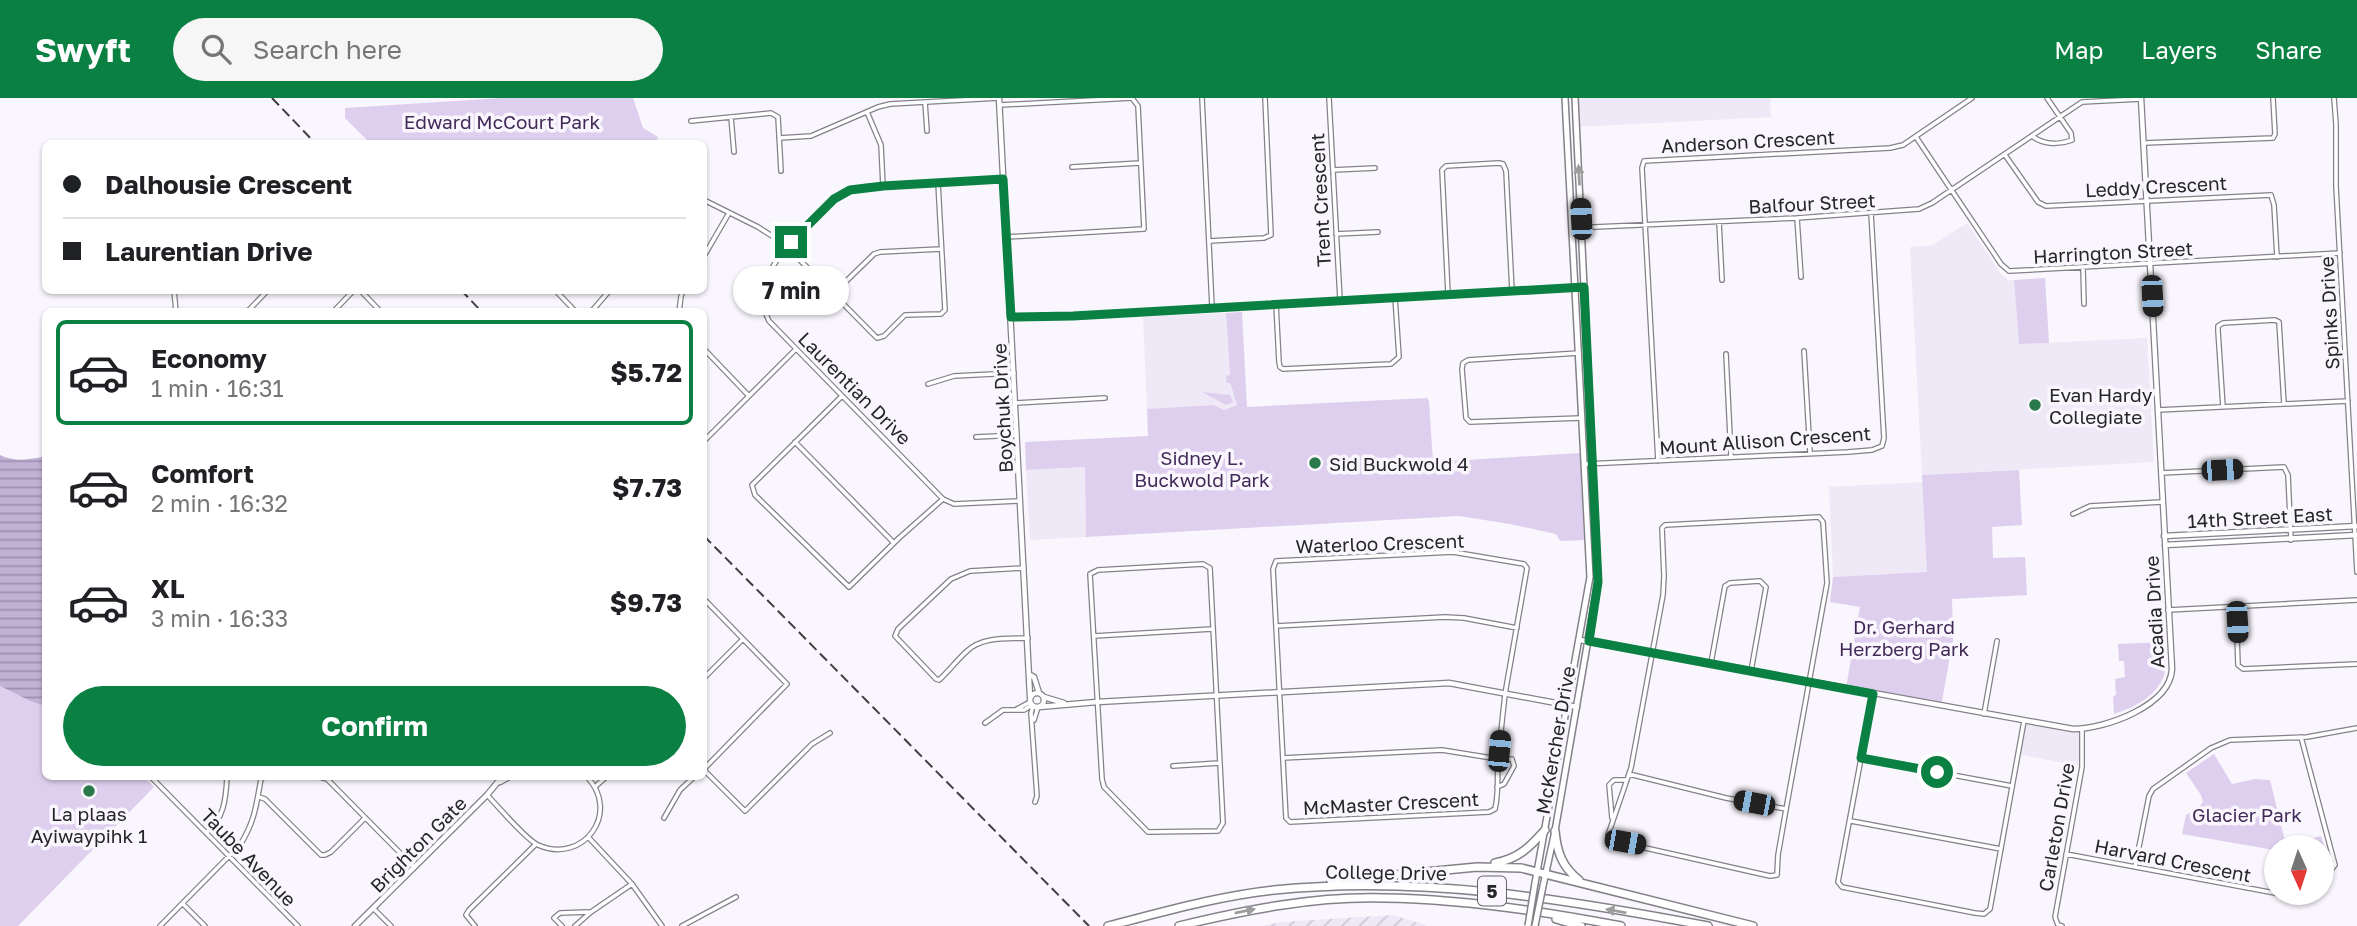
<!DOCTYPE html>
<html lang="en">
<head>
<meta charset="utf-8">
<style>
	body { margin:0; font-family:"Golos Text",sans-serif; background:#f6f6f6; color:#202124; height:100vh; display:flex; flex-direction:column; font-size:26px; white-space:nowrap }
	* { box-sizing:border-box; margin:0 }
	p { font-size:23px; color:#757577 }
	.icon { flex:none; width:38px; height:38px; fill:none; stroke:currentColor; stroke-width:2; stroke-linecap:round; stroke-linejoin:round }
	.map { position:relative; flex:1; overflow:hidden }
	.sheet { position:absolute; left:42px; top:210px; width:665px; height:472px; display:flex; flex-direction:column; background:#fff; border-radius:10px; box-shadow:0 2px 5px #0004 }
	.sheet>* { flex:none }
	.hud { position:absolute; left:42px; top:42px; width:665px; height:154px; border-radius:10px; box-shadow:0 2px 5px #0004; display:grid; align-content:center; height:154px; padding:0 21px; background:#fff }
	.needle { width:46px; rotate:177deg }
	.fabs { position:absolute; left:2264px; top:737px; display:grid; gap:14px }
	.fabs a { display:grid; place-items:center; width:70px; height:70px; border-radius:50%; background:#fff; box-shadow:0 2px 5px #0004; font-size:35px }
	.end { position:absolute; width:32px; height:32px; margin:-16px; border:9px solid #0b8043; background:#fff; box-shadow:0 0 0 4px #fff }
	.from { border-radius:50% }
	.bubble { position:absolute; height:49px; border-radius:24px; background:#fff; box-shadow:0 2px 5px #0004; font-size:23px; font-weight:700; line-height:49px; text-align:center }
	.car { position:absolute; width:21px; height:42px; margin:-21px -10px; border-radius:9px; box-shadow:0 0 5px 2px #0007; background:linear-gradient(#222 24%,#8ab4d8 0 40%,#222 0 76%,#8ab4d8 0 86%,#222 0) }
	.hud b { display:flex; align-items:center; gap:24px; height:66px; font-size:26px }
	.hud b+b { border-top:2px solid #e0e0e0 }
	.hud i { width:18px; height:18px; background:#202124 }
	ul { padding:12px 0 0; list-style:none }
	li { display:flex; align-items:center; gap:21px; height:105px; margin:0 14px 10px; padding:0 7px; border:4px solid transparent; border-radius:10px }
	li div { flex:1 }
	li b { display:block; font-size:26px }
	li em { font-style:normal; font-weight:700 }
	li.selected { border-color:#0b8043 }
	li>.icon { width:63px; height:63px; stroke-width:1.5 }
	.primary-button { display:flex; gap:14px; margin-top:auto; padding:14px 21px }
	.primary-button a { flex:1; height:80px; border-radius:42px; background:#0b8043; color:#fff; font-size:28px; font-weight:700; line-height:80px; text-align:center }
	header { display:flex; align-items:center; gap:42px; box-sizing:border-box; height:98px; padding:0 35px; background:#0b8043; color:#fff }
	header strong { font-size:33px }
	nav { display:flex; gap:38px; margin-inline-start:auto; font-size:24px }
	.search { width:490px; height:63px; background:#f6f6f6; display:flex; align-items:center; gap:18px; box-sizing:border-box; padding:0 24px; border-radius:38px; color:#757577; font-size:26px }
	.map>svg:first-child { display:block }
</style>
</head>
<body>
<header>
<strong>Swyft</strong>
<div class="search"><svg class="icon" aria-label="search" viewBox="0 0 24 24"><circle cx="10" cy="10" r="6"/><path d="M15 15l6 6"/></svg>Search here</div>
<nav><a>Map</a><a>Layers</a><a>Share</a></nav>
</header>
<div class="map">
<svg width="2357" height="828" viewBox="0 0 2357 828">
	<defs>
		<pattern id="industrial-furrows" width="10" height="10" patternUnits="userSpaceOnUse" patternTransform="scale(1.75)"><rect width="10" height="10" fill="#efe8f6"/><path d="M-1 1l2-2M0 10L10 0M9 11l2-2" fill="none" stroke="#cdc7d3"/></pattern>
		<pattern id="water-rules" width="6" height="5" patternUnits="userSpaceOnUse" patternTransform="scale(1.75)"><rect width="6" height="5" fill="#c2b1d5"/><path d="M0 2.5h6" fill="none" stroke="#9d90ad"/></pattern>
	</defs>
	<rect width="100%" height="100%" fill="#f9f6fd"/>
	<path fill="#efe8f6" d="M1575 0H1770L1771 19 1576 29Z
		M1967 125 2001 176 2008 182H2014L2019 246 2147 240 2154 364 1922 377 1910 149 1933 147Z
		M1226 215 1230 287 1237 307 1224 312 1213 307 1147 311 1143 219Z
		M1085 369 1086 439 1030 442 1026 372Z
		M1923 384 1928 474 1833 479 1829 389Z
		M2024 623 2082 631V669L2018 656Z"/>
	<path fill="url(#industrial-furrows)" d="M1394 817 1428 828H1263L1281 824Z"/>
	<path fill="#decfee" d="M503 0H633L643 30 658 39 655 46 370 45 345 20V10Z
		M2045 180 2049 245 2019 246 2014 182Z
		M1242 214 1247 309 1427 300 1429 303 1433 364 1580 355 1584 442 1560 443 1556 436 1510 426 1459 418 1086 439 1085 369 1026 372 1025 344 1148 338 1147 311 1213 307 1224 312 1237 307 1230 285H1227L1226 278 1230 277 1226 215Z
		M1202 294 1230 297 1233 304 1226 307Z
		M2019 372 2022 427 1992 429 1993 460 2025 459 2027 497 1952 501 1953 542 1941 608 1846 590 1860 509 1830 504 1833 479 1927 474 1922 377Z
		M2164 544C2164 553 2166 564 2165 573 2161 596 2134 610 2114 616L2113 598 2116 597 2115 581 2125 579 2124 563H2119L2118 546Z
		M0 588 30 603 45 608 46 679H145L154 689 18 828H0Z
		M2214 656 2232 686 2255 681 2270 682 2285 743 2291 746 2321 738C2325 751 2331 762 2322 774V749H2277V755L2274 752 2182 736 2186 717 2199 709 2203 704 2201 697 2186 675Z"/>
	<path fill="url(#water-rules)" d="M0 357C14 364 30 362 45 358V608L30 603 0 588Z"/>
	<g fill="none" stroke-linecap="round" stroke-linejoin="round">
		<defs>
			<path id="minor" d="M1202 0 1212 209
				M1329 0 1340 202
				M2334 0 2336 26V88L2357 474
				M925 4 927 33
				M1000 7 1132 0 1138 8 1144 131 1007 139
				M867 14 881 47 883 88
				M731 19 734 54
				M691 23 771 15 778 19 781 73
				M2032 38C2044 47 2059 47 2072 42L2071 35 2047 0
				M1916 39 2001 166 2009 173 2340 155
				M779 40 811 38 878 9 890 6 999 0
				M2144 45 2273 40 2275 36 2273 0
				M2005 57 2038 104 2046 108 2271 97 2274 107 2277 159
				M1072 69 1140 65
				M1333 72 1375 70
				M1003 81 863 89C853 92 842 95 833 102 812 119 767 165 763 192 761 204 764 213 769 223L943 401 954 406 1020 403
				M704 102 758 129 783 145 877 240 884 238 905 217 941 216 945 212 938 85
				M1797 120 1801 179
				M1719 124 1722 182
				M1572 130 1797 120 1919 111 1932 105 2082 4 2141 1
				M1336 136 1378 134
				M1209 143 1264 140 1271 137 1265 0
				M704 158 729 115
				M2083 170 2084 206
				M174 192 176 214
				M360 192 381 214
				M555 192 576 214
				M834 195 874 156 880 154 941 151
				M1448 196 1442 72 1446 68 1499 65 1503 66 1506 73 1512 193
				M1276 206 1279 264 1280 269 1283 271 1391 266 1399 259 1395 199
				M247 214 268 192
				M333 214 354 192
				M591 214 610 192
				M679 214 681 198 684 192
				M1011 219 1073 218 1584 189
				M704 251 749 298
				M1804 253 1810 355
				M1579 255 1468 262 1463 265 1462 271 1466 320 1470 324 1581 320
				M1726 256 1731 359
				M928 286 954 278 1014 275
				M842 298 752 387 755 397 849 489 899 440 943 401
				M1016 305 1105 300
				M2223 309 2218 233V228L2223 225 2275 222 2279 224 2284 306
				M2158 312 2348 303
				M976 339 1017 337
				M704 343 796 251
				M795 344 894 445
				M1658 363 1642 70 1644 63 1890 50 1903 47 1972 0
				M1585 366 1848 354 1872 352 1882 348 1884 340 1871 115
				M2161 375 2284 369 2288 377 2291 442
				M2073 416 2090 408 2162 404
				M1819 419 1823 424 1827 485 1785 717 1778 757 1777 777 1770 778 1610 742 1608 737 1631 670 1663 497 1664 478 1662 430 1665 427Z
				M1203 466 1210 470 1223 725 1218 733 1148 734 1104 689 1102 681 1090 476 1098 472Z
				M1024 470 970 473 951 481 898 531 895 538 936 581 939 582C949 573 957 562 967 553 983 538 1008 541 1028 540
				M704 501 787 586 704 671
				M2236 508 2238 567 2243 571 2357 566
				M2168 512 2357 502
				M1276 528 1445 519 1464 520 1517 530
				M1094 538 1212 531
				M1711 565 1725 488 1730 485 1760 483 1766 489 1751 573
				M704 580 743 541
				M1873 596 1838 784 1842 789 1975 815 1984 816 1990 811 2024 623
				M1033 608 1031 615 1037 698 1035 704
				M1017 611 1030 604
				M1984 616 1997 543
				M1034 622 1038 609
				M985 625 1003 612H1024L1032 607
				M2301 639 2335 767 2322 784
				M1283 660 1442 652 1498 661 1505 596 1527 470 1524 466 1453 454 1276 463 1273 471 1286 720 1290 724 1489 714 1495 711C1499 695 1497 677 1498 661H1512L1514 668 1504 686 1497 689
				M1861 660 2012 688
				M1173 668 1219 665
				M704 672 745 713 812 646 830 635
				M1629 676 1726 700 1786 711
				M151 679 298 828
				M320 679 327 681 414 769
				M596 688 606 679
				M487 697C499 709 525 741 538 747 584 767 621 714 587 679
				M259 699 265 701 321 757H325L331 754 365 720
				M664 720 680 692 694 679
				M1612 720 1609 687 1614 682H1627
				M1851 723 2001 751
				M206 735C224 722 226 700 227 679
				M589 740 632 786 662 828
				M2066 756 2301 800 2309 799 2314 794
				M2135 769 2149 698 2153 691 2211 650 2230 642 2307 639 2357 630
				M183 806 205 828
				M373 810 391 828
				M160 828 240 747C255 723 256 708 261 681L264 679
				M475 828 466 817 469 812 535 747
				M562 828 554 820 560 815 589 814
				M575 828 591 814 632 786
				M682 828 736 799
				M2062 828 2058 827 2055 819 2082 669V631"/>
			<path id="tertiary" d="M999 0 1030 599
				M2164 438 2357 428
				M2165 447 2357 437
				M1580 542 2073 631C2105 631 2170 608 2172 571L2141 0
				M1030 577 1034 579 1039 595
				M1030 602a7 7 0 1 1 14 0a7 7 0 1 1-14 0Z
				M1044 599 1064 605
				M1039 609 1097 604 1449 585 1577 609
				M500 684 509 679
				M355 828 487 697 502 679"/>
			<path id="secondary" d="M1535 785 1590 479 1565 0
				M1543 788 1555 733 1598 484 1575 0"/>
			<path id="motorway" d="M1555 733C1557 754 1562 769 1579 782
				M1495 765C1518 761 1530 749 1545 732
				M1331 783 1477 769 1521 770 1753 828
				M1556 821 1581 828
				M1108 828C1163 814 1218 798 1274 792 1420 777 1565 801 1708 828
				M1179 828C1245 812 1315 798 1384 800 1464 801 1543 813 1621 828"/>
		</defs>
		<use href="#minor" stroke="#848188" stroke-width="6"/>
		<use href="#tertiary" stroke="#848188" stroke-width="7"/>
		<use href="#secondary" stroke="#848188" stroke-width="8"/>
		<use href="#motorway" stroke="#848188" stroke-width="10"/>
		<use href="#minor" stroke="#fff" stroke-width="3.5"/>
		<use href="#tertiary" stroke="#fff" stroke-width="4.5"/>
		<use href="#secondary" stroke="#fff" stroke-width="5"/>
		<use href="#motorway" stroke="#fff" stroke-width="7"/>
		<path stroke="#413f42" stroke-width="2" stroke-dasharray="10 5" stroke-linecap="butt" d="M272 0 316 46
			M461 192 482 214
			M704 438 1089 828"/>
		<defs>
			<path id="secondary-bridge" d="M1528 828 1535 785
				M1535 828 1543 788"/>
		</defs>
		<use href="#secondary-bridge" stroke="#848188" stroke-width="8" stroke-linecap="butt"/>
		<use href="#secondary-bridge" stroke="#fff" stroke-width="5"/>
	</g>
	<defs><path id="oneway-solid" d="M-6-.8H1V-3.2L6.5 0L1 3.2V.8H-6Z" transform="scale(1.75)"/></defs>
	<g fill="#9d9d9e">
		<use href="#oneway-solid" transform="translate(1579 77) rotate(-93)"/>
		<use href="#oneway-solid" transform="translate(1245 813) rotate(-11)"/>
		<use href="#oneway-solid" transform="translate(1616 813) rotate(-170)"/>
	</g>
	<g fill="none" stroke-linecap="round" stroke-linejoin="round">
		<path stroke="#0b8043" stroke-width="9" d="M791 144 834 101 850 92 883 88 1003 81 1011 219 1073 218 1584 189 1598 484 1589 543 1873 596 1861 660 1937 674"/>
	</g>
	<g fill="#29794a" stroke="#f9f6fd" stroke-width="2.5">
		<circle cx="2035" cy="307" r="7"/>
		<circle cx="1315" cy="365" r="7"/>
		<circle cx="89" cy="693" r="7"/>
	</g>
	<g text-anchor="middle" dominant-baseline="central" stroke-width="7" stroke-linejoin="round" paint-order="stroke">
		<rect fill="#f9f6fd" stroke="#656467" stroke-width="2" x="1478" y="778.5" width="28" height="29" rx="5"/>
		<g font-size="18" font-weight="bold" fill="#262527">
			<text x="1492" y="793">5</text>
		</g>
		<g font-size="19" fill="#422a58" stroke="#f9f6fd">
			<text x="502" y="23">Edward McCourt Park</text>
			<text x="1202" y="359">Sidney L.<tspan x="1202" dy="22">Buckwold Park</tspan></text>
			<text x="1904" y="528">Dr. Gerhard<tspan x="1904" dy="22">Herzberg Park</tspan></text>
			<text x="2247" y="716">Glacier Park</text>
		</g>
		<g font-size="19" fill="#262527" stroke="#f9f6fd">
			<text transform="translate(1748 43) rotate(-3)">Anderson Crescent</text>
			<text transform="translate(2156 88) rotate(-3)">Leddy Crescent</text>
			<text transform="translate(1320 102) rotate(-93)">Trent Crescent</text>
			<text transform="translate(1812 105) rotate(-3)">Balfour Street</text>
			<text transform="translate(2113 154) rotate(-3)">Harrington Street</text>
			<text transform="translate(2329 215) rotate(-93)">Spinks Drive</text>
			<text transform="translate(855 290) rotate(45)">Laurentian Drive</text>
			<text transform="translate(1002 310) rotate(-93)">Boychuk Drive</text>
			<text transform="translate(1765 342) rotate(-4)">Mount Allison Crescent</text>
			<text transform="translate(2260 419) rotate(-3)">14th Street East</text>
			<text transform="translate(1380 445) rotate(-2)">Waterloo Crescent</text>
			<text transform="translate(2154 514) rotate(-93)">Acadia Drive</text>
			<text transform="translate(1555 642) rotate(-80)">McKercher Drive</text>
			<text transform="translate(1391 705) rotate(-3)">McMaster Crescent</text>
			<text transform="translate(2056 729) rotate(-80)">Carleton Drive</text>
			<text transform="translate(418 746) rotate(-45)">Brighton Gate</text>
			<text transform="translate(249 759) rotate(46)">Taube Avenue</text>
			<text transform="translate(2173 762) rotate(11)">Harvard Crescent</text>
			<text transform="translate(1386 774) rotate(1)">College Drive</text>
		</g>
		<g font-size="19" fill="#262527" stroke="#f9f6fd" text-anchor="start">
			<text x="2049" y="296">Evan Hardy<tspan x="2049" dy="22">Collegiate</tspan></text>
			<text x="1329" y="365">Sid Buckwold 4</text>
			<text x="89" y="715" text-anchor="middle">La plaas<tspan x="89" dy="22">Ayiwaypihk 1</tspan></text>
		</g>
	</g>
</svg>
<div class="fabs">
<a><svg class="needle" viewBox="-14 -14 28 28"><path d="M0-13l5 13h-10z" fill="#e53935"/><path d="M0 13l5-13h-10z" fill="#757577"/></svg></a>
</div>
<i class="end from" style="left:1937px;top:674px"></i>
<i class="end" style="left:791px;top:144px"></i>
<div class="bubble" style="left:733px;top:168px;width:116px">7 min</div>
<i class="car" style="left:1581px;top:121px;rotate:357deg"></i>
<i class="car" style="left:2152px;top:198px;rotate:177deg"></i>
<i class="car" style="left:2222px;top:372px;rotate:87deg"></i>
<i class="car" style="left:2237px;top:524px;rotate:177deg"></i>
<i class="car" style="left:1499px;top:653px;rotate:5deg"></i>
<i class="car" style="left:1754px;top:705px;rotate:281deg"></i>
<i class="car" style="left:1625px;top:744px;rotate:100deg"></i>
<div class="hud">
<b><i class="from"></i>Dalhousie Crescent</b>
<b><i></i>Laurentian Drive</b>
</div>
<section class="sheet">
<ul>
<li class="selected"><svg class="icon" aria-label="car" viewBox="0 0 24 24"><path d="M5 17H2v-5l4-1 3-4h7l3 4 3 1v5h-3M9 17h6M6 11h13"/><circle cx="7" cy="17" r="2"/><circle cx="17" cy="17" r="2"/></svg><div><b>Economy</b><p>1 min · 16:31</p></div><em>$5.72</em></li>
<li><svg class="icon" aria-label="car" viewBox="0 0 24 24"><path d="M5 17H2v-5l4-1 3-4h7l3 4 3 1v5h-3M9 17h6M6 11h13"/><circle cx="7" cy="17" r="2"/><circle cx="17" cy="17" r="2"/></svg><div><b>Comfort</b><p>2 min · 16:32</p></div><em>$7.73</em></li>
<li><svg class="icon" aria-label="car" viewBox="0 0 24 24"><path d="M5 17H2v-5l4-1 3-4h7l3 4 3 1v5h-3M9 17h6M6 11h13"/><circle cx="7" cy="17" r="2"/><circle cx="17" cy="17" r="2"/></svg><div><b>XL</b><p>3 min · 16:33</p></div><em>$9.73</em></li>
</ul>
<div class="primary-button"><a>Confirm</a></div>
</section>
</div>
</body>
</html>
